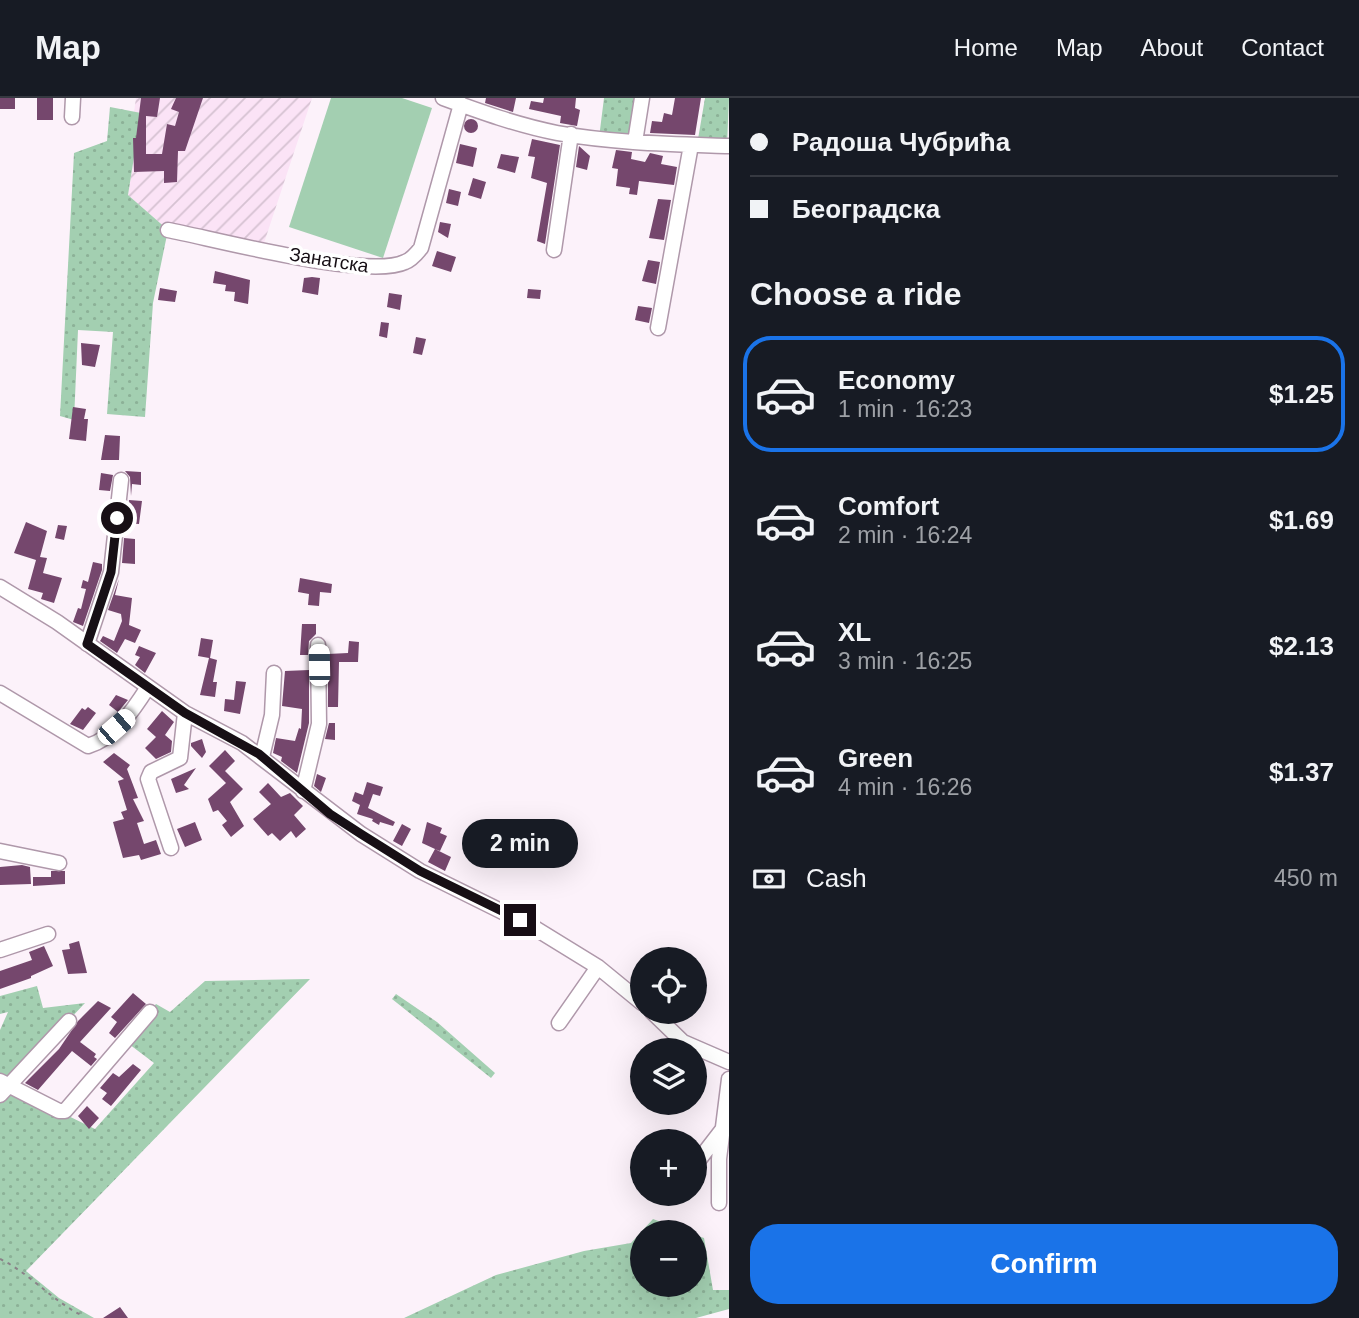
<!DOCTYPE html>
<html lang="en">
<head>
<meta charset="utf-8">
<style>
	body { margin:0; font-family:Arial,sans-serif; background:#242831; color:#f1f3f6; height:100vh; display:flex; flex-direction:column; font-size:26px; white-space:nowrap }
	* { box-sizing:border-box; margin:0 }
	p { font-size:23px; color:#9ea1a6 }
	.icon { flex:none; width:38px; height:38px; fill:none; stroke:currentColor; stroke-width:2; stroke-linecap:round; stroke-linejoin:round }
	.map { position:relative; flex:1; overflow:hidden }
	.details { display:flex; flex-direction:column; background:#171b24; width:630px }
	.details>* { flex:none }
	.guide { display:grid; align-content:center; height:154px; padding:0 21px; background:#171b24 }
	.controls { position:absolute; left:630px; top:849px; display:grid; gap:14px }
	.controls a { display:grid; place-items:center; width:77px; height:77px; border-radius:50%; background:#171b24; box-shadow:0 7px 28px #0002; font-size:35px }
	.end { position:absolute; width:32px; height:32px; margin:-16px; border:9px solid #170f15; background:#fff; box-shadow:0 0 0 4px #fff }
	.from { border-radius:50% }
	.bubble { position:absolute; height:49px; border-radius:24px; background:#171b24; box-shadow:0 7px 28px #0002; font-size:23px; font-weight:700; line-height:49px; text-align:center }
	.car { position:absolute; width:21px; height:42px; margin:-21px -10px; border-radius:9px; box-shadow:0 0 5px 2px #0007; background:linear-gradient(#fff 24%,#345 0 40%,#fff 0 76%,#345 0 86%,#fff 0) }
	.guide b { display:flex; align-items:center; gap:24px; height:66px; font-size:26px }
	.guide b+b { border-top:2px solid #363941 }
	.guide i { width:18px; height:18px; background:#f1f3f6 }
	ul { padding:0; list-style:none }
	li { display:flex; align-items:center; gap:21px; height:116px; margin:0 14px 10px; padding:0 7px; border:4px solid transparent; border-radius:28px }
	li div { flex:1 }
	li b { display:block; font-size:26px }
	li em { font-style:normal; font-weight:700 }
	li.current { border-color:#1a73e8 }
	li>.icon { width:63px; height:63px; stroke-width:1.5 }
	h2 { padding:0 21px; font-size:32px; line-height:84px }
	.pay { display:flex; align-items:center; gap:18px; height:77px; padding:0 21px; font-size:26px }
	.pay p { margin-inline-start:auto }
	.button { display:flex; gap:14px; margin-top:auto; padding:14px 21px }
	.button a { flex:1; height:80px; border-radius:28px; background:#1a73e8; color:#fff; font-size:28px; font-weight:700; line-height:80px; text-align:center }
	header { display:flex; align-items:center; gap:42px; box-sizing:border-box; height:98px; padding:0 35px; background:#171b24; border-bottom:2px solid #363941 }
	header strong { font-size:33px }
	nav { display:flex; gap:38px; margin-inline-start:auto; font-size:24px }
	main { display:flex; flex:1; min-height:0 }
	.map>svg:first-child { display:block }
</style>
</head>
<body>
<header>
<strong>Map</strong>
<nav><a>Home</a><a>Map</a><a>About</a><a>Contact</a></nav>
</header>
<main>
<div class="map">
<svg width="729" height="1220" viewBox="0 0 729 1220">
	<defs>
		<pattern id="industrial-furrows" width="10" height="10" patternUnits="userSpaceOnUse" patternTransform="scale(1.75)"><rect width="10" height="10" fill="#fbe3f6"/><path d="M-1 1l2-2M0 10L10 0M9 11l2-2" fill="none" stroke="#d6c2d2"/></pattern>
		<pattern id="grass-dots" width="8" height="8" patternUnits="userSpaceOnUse" patternTransform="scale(1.75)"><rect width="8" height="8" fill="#a3cfb1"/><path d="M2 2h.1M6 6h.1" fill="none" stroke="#8cb197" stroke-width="1.8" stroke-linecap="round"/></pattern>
	</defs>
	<rect width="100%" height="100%" fill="#fcf2fa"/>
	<path fill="url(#industrial-furrows)" d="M136 0H312L262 151 168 132 128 97 141 16 134 14Z"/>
	<path fill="url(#grass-dots)" d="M604 0H642L635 44 599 40Z
		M705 0H729L727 47H697Z
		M110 9 141 15 128 97 168 132 153 205 145 319 107 316 113 234 78 232 74 322 60 318 74 55 107 43Z
		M310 881 26 1173 59 1200 94 1220H0V932L8 914 0 916V898L37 888 43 910 85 905 7 988 95 1031 154 965 125 943 156 906 170 914 205 883Z
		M396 896 437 924 495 975 491 980 392 901Z
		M653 1121 688 1134H642V1186H695V1137L704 1140 713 1192H729V1211L696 1220H404L496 1177 584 1153 631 1145Z"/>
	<path fill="#a3cfb1" d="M331 0H402L432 10 383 160 289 129Z"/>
	<path fill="#75476d" d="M0 0H15V11H0Z
		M37 0H53V22H37Z
		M141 0H160L157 19 146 18V56H162L167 26 175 28 179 14 171 11 176 0H203L185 53H178L177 84 164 85V73L134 74 133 40H136Z
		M486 0H516L513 14 485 5Z
		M544 0H576L575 10 580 12 577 28 560 25 561 18 529 11 531 3 543 5Z
		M675 0H701L695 37 650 35 652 23 662 24 664 15 672 17Z
		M464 28a7 7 0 1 1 14 0a7 7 0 1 1-14 0Z
		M532 41 560 47 545 146 537 143 547 85 531 80 535 59 528 58Z
		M460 46 477 50 473 69 456 65Z
		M579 48 590 58 587 72 576 69Z
		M616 52 632 54 631 61 645 64 650 55 663 58 661 66 677 69 674 87 639 83 637 97 629 96 630 90 616 88 618 71 612 70Z
		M501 56 519 59 515 75 497 70Z
		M473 80 486 84 481 101 468 97Z
		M449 91 461 94 458 108 446 105Z
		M658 101 671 102 664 142 649 140Z
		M440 124 451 126 448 140 438 134Z
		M437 153 456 159 451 174 432 168Z
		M648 162 660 164 656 186 642 183Z
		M215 173 250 182 248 206 234 203 235 194 225 193 226 187 213 185Z
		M312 179 320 180 318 197 302 194 304 180Z
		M160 190 177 193 175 204 158 202Z
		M528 191 541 192 540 201 527 200Z
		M389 195 402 197 400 212 387 209Z
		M638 208 652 210 649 225 635 222Z
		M381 224 389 225 387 240 379 238Z
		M416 239 426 241 422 257 413 255Z
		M81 245 100 247 95 269 82 267Z
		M73 309 86 311 84 321H88L86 343 69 341Z
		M105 337 120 338 119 362H101Z
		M125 373 141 374V387L132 386 131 398 130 379Z
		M101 375 113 377 110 393 99 392Z
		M129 402 142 403 139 426 126 425Z
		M26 424 47 433 40 459 47 460 43 475 62 480 54 505 41 501 43 495 28 491 36 462 14 455Z
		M58 427 67 428 64 442 55 440Z
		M124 440 135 441V466L122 465Z
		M93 464 102 466V472L83 528 73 524 78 510 81 511 86 491 81 490 83 482 88 484Z
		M300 480 332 486 331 495 320 494 319 508 308 507 309 496 298 494Z
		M119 481 115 497 132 500 129 527 141 532 135 545 125 541 117 555 100 543 103 538 114 543 122 523 121 516 108 512Z
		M302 526H316V536L309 543 308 557H300Z
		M201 540 213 542 210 560 217 562 213 584H217L215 599 200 597 209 560 198 558Z
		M349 543 359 544 358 564H339L338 609H328V556L348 555Z
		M139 548 156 555 145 575 135 567 140 559 135 557Z
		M309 572V625L297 675 281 663 282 659 273 655 276 640 295 643 299 630 301 631 302 611 282 608 285 573Z
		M236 583 246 584 240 616 224 613 225 601 234 602Z
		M116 597 128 602 118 614 109 607Z
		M88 609 96 615 83 632 70 626 82 610 85 612Z
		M162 613 174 624 165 637 172 643 171 654 156 661 145 650 156 639 147 631Z
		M329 625H335V642L325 641Z
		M202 641 206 654 202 660 191 648V645Z
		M225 652 235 663 225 673 243 691 230 704 244 728 231 739 222 727 227 723 218 712 213 714 208 701 226 685 209 668Z
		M114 655 130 667 127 671 138 700 133 701 144 723 137 725 144 746 156 742 161 756 141 762 139 757 123 760 113 724 124 721 121 714 127 712 118 683 124 681 103 664Z
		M196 670 184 687 189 691 176 695 171 681Z
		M317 676 326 680 321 694 314 688Z
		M367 684 383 689 380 698 373 696 368 710 395 724 393 728 380 724 379 727 372 723 373 721 357 716 360 707 352 703 355 694 363 697Z
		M268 685 281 699 290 695 303 708 294 717 306 731 296 740 291 733 280 743 272 735 268 738 253 721 271 706 259 694Z
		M195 724 202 742 185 749 177 731Z
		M427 724 442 730 440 735 447 738 440 753 435 751 451 759 445 773 428 764 435 751 422 745Z
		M402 726 411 731 402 748 393 743Z
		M22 767 30 769 31 786 0 787V769Z
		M51 773H65V786L33 788V779H51Z
		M79 843 87 875 68 876 62 852 70 851 69 846Z
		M44 848 53 868 31 878V880L0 891V873L32 862 29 854Z
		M133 895 146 906 115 940 109 935 117 924 111 919Z
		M98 903 111 910 80 944 96 956 94 959 97 961 91 968 72 953 38 992 25 985 59 951 78 923Z
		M133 966 141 972 111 1008 102 1001 107 995 100 990 113 975 119 979Z
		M87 1008 99 1020 89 1031 78 1018Z
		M120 1209 128 1220H103Z"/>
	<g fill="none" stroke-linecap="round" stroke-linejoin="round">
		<defs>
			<path id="minor" d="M443 0C481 14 517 27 557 35 613 45 672 46 729 48
				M72 19 73 0
				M635 44 642 0
				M168 132C215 141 368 182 405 164 411 162 417 155 421 150L461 6
				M554 152 571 36
				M658 230 691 47
				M0 489 57 524 185 615 242 645 361 736 420 773 533 829 598 869 642 905
				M87 546 111 474 121 382
				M0 595 88 648C115 640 134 611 148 589
				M262 659 272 617 274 575
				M303 693 319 626 318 547
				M171 750 148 681 151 674 180 660 185 615
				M0 753 59 765
				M0 852 48 836
				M652 914 683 944 729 964
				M559 925 598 869
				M0 983 59 1013H65L150 914
				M0 997 69 923
				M695 1067 722 1032
				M719 1105V1061L729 981"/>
		</defs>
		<use href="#minor" stroke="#af98aa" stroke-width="17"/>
		<path stroke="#8a8188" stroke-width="2" stroke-dasharray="3.5 5" stroke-linecap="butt" d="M0 1161C31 1176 52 1203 83 1218"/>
		<use href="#minor" stroke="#fff" stroke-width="14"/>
	</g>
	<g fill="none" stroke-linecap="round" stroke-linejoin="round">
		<path stroke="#170f15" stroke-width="9" d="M117 420 111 474 87 546 185 615 259 656 330 716 361 736 420 773 520 822"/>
	</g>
	<g text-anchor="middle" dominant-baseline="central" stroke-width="7" stroke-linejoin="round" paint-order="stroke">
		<g font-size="19" fill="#170f15" stroke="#fff">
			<text transform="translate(329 162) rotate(9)">Занатска</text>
		</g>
	</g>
</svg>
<div class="controls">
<a><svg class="icon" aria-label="locate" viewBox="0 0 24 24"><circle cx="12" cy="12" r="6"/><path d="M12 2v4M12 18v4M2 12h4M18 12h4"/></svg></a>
<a><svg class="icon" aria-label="layers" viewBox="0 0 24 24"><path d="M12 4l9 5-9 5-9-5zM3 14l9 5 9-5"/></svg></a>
<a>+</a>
<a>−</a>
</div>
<i class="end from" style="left:117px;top:420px"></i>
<i class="end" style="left:520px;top:822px"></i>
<div class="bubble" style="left:462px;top:721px;width:116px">2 min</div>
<i class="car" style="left:319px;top:567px;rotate:359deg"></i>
<i class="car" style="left:116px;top:629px;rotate:49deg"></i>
</div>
<section class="details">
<div class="guide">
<b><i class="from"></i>Радоша Чубрића</b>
<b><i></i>Београдска</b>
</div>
<h2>Choose a ride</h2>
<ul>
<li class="current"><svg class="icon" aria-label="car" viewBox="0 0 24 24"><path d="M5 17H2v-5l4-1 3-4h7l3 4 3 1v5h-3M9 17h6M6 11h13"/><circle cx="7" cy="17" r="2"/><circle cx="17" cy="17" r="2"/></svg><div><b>Economy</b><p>1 min · 16:23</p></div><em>$1.25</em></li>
<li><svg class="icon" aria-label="car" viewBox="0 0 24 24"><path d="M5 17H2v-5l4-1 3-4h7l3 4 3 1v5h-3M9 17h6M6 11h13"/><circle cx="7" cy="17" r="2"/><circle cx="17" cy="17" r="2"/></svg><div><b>Comfort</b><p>2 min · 16:24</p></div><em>$1.69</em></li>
<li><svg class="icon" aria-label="car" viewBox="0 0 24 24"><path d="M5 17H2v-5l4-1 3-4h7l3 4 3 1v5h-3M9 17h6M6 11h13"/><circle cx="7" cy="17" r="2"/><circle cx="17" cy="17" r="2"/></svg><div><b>XL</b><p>3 min · 16:25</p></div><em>$2.13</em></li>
<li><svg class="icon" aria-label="car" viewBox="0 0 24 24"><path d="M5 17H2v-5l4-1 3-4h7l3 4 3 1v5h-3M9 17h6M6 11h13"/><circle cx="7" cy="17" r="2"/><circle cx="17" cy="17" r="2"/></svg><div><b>Green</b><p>4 min · 16:26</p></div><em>$1.37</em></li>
</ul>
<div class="pay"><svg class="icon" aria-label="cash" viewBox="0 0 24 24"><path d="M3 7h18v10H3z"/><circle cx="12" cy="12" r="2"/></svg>Cash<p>450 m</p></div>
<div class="button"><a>Confirm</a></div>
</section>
</main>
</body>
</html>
